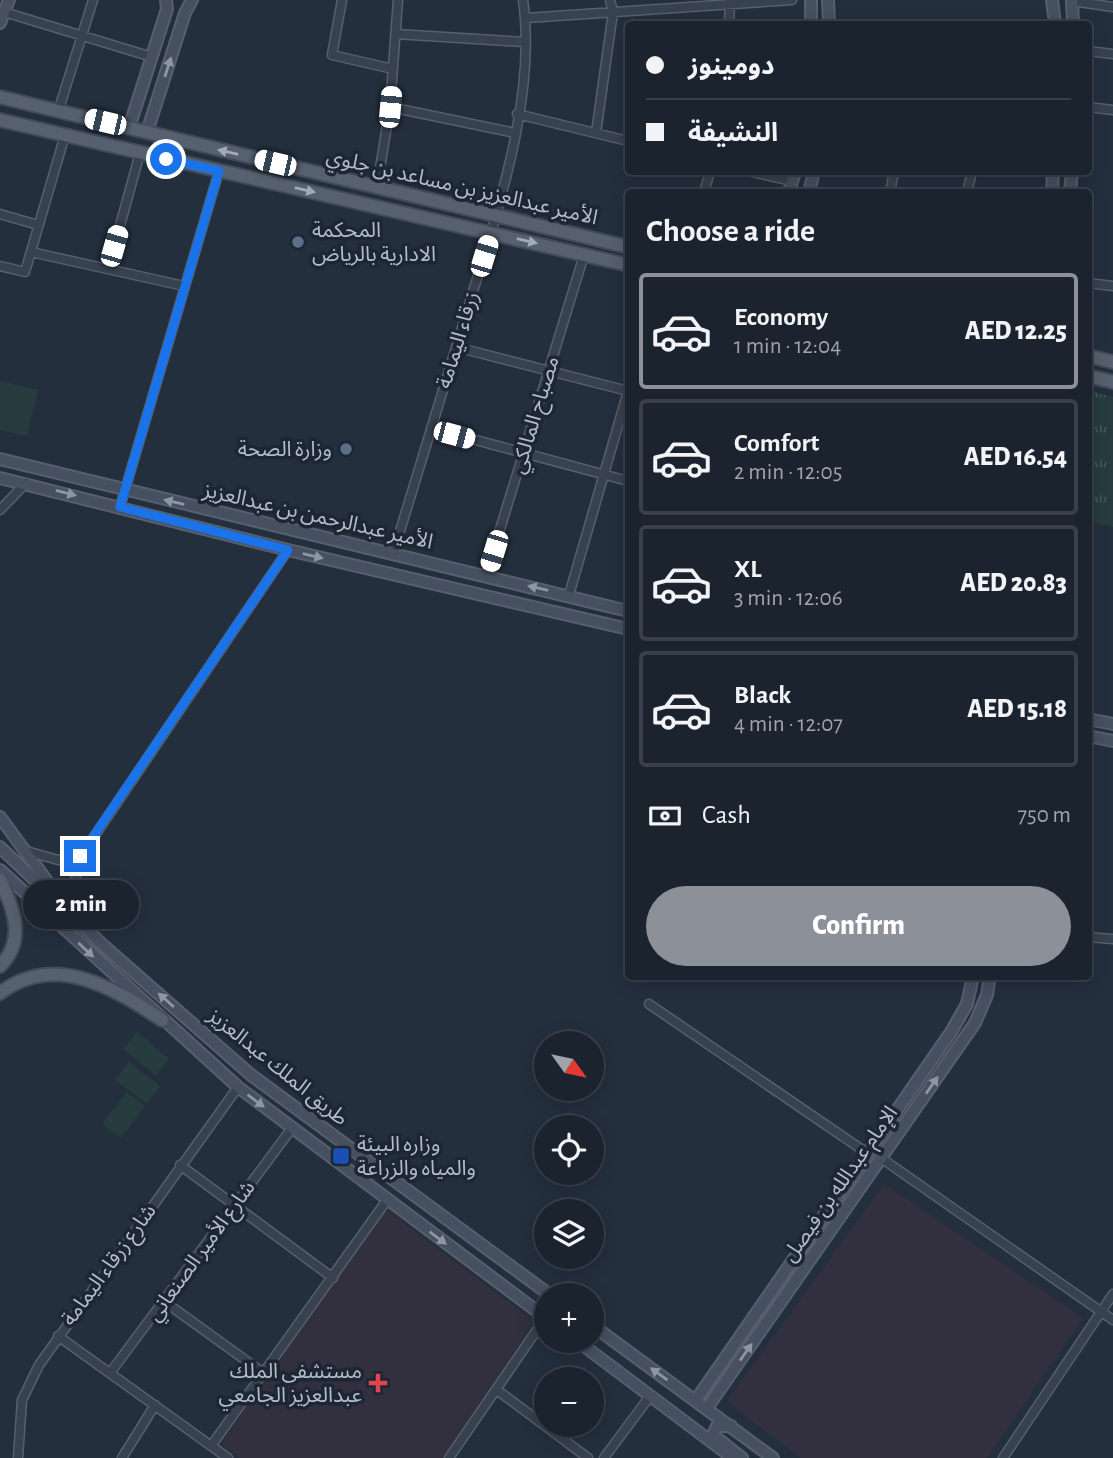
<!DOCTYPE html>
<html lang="en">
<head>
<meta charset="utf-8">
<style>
	body { margin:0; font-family:"Alegreya Sans","Noto Sans Arabic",sans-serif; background:#242b36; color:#f1f3f6; height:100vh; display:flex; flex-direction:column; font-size:26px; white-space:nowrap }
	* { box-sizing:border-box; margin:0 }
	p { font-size:23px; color:#a0a4aa }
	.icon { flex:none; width:38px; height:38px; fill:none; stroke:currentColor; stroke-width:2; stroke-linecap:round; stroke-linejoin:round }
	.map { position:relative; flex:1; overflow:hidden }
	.sheet { position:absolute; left:625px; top:189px; width:467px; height:791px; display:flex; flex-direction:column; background:#1b232e; border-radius:7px; box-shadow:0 4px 18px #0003,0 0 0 2px #39404a }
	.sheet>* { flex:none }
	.guide { position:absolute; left:625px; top:21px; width:467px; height:154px; border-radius:7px; box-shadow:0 4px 18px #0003,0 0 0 2px #39404a; display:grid; align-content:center; height:154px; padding:0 21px; background:#1b232e }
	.needle { width:46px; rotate:123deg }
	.fabs { position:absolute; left:534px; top:1031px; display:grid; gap:14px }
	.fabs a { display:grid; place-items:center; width:70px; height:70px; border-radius:50%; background:#1b232e; box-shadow:0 4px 18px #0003,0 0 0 2px #39404a; font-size:35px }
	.end { position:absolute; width:32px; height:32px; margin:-16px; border:9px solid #1a73e8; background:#fff; box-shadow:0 0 0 4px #fff }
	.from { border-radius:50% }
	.bubble { position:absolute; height:49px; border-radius:24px; background:#1b232e; box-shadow:0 4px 18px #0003,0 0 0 2px #39404a; font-size:23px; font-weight:800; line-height:49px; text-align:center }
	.car { position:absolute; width:21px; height:42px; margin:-21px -10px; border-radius:9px; box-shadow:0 0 5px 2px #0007; background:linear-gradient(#fff 24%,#345 0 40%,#fff 0 76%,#345 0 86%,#fff 0) }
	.guide b { display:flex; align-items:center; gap:24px; height:66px; font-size:26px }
	.guide b+b { border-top:2px solid #39404a }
	.guide i { width:18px; height:18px; background:#f1f3f6 }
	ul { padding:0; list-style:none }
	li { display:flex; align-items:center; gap:21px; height:116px; margin:0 14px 10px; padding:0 7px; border:4px solid #39404a; border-radius:7px }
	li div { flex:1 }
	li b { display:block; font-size:26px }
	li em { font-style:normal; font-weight:800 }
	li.current { border-color:#8c9099 }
	li>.icon { width:63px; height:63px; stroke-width:1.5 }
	h2 { padding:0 21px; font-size:32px; line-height:84px }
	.pay { display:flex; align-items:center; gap:18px; height:77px; padding:0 21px; font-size:26px }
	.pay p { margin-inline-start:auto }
	.action { display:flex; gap:14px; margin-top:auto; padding:14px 21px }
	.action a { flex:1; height:80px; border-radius:42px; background:#8c9099; color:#fff; font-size:28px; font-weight:800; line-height:80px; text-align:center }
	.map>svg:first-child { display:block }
</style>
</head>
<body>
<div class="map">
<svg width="1113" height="1458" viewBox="0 0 1113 1458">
	<defs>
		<pattern id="grass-tufts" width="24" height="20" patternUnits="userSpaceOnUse" patternTransform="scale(1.75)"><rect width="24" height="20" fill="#263c3f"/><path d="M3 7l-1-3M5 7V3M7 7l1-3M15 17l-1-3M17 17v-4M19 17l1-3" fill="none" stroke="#435659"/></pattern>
	</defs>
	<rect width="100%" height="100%" fill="#242f3e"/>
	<path fill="#32303f" d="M884 1184 1083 1318 987 1458H800L727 1401Z
		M385 1209 534 1321 443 1458H239L221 1444Z"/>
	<path fill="url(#grass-tufts)" d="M1089 391 1113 397V527L1089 522Z"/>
	<path fill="#263c3f" d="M0 381 38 390 27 436 0 430Z
		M137 1032 169 1059 156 1075 123 1049Z
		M129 1062 160 1086 147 1104 115 1080Z
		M127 1092 145 1106 121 1138 102 1124Z"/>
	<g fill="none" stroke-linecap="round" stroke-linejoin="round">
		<defs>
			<path id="street" d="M342 0 332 55 393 69
				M1072 1 1113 7
				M4 12 152 57
				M526 18 792 0
				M729 24 730 0
				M396 34 524 42
				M1088 51 1113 54
				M390 107 515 133
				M1088 107 1113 110
				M58 112 93 0
				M517 114 628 141
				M596 133 613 12 610 0
				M752 172 792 181
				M377 187 390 107 398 0
				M704 192 710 172
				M890 192 894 172
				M967 192 972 172
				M0 214 38 225
				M31 252 184 286
				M0 266 25 272 65 135
				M108 269 140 153
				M1088 283 1113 286
				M456 347 628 391
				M431 428 628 481
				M120 507 219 171
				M0 510 26 483
				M393 554C418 472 443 390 468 308 496 214 537 99 523 0
				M486 575 584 255
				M569 595 628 391
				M26 851 58 860 81 856
				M83 923 70 899 81 856 288 550
				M1088 937 1113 939
				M649 1004 867 1153
				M881 1158 1113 1320
				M180 1165 333 1278
				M165 1302 262 1372
				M58 1336 228 1458
				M110 1373 292 1128
				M497 1390 588 1458
				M211 1446 387 1200
				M18 1458 22 1400 39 1365 238 1087
				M122 1458 155 1405
				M449 1458 545 1318
				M604 1458 650 1396
				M1003 1458 1113 1294"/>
			<path id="secondary" d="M828 0 829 24
				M1052 0 1055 24
				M1072 0 1073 24
				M0 23 9 0
				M811 24V0
				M129 128 167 9 166 0
				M147 132 185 13 192 0
				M789 192 795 172
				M809 192 814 172
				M1052 192 1053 172
				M1070 192 1072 172
				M0 459 628 611
				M0 478 288 550 628 629
				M1088 719 1113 724
				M1088 736 1113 741
				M0 817 55 892
				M0 847 104 946 251 1075 550 1295
				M0 870 238 1087 546 1318
				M592 1325 773 1458
				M576 1340 733 1458
				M696 1400 951 1032 967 1004 973 976
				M707 1408 975 1023 987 995 990 976
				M731 1426H717L713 1435 742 1458"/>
			<path id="primary" d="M0 97 628 247
				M0 120 628 265
				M1088 356 1113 362
				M1088 376 1113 382
				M0 880C14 909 26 940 0 966
				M0 993C55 952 112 987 162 1020"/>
		</defs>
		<use href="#street" stroke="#565f6c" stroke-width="11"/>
		<use href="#secondary" stroke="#565f6c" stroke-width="14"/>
		<use href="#primary" stroke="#414a57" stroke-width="16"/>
		<use href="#street" stroke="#38414e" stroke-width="8"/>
		<use href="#secondary" stroke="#465061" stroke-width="10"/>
		<use href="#primary" stroke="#56606e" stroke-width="12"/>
	</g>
	<defs><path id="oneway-solid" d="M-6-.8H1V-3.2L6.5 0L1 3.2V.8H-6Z" transform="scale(1.75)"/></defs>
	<g fill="#8e96a5">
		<use href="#oneway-solid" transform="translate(168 67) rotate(-72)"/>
		<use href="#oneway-solid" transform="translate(66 493) rotate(14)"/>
		<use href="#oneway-solid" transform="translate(174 502) rotate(-167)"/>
		<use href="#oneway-solid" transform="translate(313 556) rotate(13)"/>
		<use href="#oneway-solid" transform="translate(538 588) rotate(-167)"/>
		<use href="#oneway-solid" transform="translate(86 950) rotate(43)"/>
		<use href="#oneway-solid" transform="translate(166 1000) rotate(-138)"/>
		<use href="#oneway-solid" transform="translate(932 1085) rotate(-55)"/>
		<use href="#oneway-solid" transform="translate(256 1101) rotate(37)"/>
		<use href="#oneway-solid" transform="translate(438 1238) rotate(37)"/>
		<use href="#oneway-solid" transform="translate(746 1352) rotate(-55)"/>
		<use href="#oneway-solid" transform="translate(659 1374) rotate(-144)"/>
	</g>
	<g fill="#a1aab7">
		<use href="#oneway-solid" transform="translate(228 152) rotate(-167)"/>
		<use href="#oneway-solid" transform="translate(305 190) rotate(13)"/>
		<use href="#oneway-solid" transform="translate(527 241) rotate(13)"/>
	</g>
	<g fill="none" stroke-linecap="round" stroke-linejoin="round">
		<path stroke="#1a73e8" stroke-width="9" d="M80 856 288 550 120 507 219 171 166 159"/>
	</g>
	<g fill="#5c6f8a" stroke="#1d2633" stroke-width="2.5">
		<circle cx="298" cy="242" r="7"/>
		<circle cx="346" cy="449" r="7"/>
	</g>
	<rect fill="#1a4fb4" stroke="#1d2633" stroke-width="2.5" x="332" y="1147" width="18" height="18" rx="3.5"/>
	<path fill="#e0444e" stroke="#1d2633" stroke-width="2.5" d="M374.5 1372.5h7v7h7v7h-7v7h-7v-7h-7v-7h7z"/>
	<g text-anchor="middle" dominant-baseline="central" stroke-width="7" stroke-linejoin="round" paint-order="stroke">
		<g font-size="21" fill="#b4bcc9" stroke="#1d2633">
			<text transform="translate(462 187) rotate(13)">الأمير عبدالعزيز بن مساعد بن جلوي</text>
			<text transform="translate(458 340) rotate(-73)">زرقاء اليمامة</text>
			<text transform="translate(535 415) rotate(-73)">مصباح المالكي</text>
			<text transform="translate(318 516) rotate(13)">الأمير عبدالرحمن بن عبدالعزيز</text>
			<text transform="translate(278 1067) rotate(39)">طريق الملك عبدالعزيز</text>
			<text transform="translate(840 1184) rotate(-55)">الإمام عبدالله بن فيصل</text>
			<text transform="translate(201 1251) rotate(-54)">شارع الأمير الصنعاني</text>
			<text transform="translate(109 1265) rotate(-54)">شارع زرقاء اليمامة</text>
		</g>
		<g font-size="21" fill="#b4bcc9" stroke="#1d2633" text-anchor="start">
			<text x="312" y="230">المحكمة<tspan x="312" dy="24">الادارية بالرياض</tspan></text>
			<text x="332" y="449" text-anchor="end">وزارة الصحة</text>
			<text x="357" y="1144">وزاره البيئة<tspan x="357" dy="24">والمياه والزراعة</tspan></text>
			<text x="362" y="1371" text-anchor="end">مستشفى الملك<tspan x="362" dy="24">عبدالعزيز الجامعي</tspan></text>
		</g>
	</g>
</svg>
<div class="fabs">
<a><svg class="needle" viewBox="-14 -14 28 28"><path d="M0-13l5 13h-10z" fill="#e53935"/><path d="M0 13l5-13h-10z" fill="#a0a4aa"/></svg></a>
<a><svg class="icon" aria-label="locate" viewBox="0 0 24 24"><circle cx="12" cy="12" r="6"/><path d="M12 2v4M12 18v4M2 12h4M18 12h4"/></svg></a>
<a><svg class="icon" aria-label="layers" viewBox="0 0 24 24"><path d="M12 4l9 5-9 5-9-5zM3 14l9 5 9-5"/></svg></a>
<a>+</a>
<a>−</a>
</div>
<i class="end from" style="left:166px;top:159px"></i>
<i class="end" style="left:80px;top:856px"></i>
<div class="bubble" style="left:23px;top:880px;width:116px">2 min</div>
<i class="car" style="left:390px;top:107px;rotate:5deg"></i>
<i class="car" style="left:105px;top:122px;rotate:283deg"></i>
<i class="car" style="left:275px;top:163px;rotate:283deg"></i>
<i class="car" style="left:114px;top:246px;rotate:16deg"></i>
<i class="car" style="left:484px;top:256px;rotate:17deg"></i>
<i class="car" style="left:454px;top:435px;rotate:105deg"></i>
<i class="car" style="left:494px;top:551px;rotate:197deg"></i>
<div class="guide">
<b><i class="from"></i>دومينوز</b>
<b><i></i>النشيفة</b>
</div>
<section class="sheet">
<h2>Choose a ride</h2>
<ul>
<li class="current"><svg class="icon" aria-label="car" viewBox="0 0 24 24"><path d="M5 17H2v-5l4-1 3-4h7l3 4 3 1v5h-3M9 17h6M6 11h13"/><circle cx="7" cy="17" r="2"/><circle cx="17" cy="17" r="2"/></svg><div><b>Economy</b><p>1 min · 12:04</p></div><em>AED 12.25</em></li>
<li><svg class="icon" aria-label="car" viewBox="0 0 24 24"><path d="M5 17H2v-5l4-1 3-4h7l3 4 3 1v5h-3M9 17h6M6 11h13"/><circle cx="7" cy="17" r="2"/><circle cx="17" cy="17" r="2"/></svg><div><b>Comfort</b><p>2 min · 12:05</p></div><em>AED 16.54</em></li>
<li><svg class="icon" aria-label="car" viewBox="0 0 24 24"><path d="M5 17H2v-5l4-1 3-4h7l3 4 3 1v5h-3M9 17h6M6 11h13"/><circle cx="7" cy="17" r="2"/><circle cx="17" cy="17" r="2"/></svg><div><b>XL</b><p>3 min · 12:06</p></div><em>AED 20.83</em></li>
<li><svg class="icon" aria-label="car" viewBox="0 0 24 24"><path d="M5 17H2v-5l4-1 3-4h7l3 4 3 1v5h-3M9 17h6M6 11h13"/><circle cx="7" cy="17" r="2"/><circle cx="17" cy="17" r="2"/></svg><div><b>Black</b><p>4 min · 12:07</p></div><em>AED 15.18</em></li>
</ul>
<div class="pay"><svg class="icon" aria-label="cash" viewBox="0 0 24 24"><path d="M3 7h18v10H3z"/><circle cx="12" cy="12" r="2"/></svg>Cash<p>750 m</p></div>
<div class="action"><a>Confirm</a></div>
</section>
</div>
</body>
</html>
